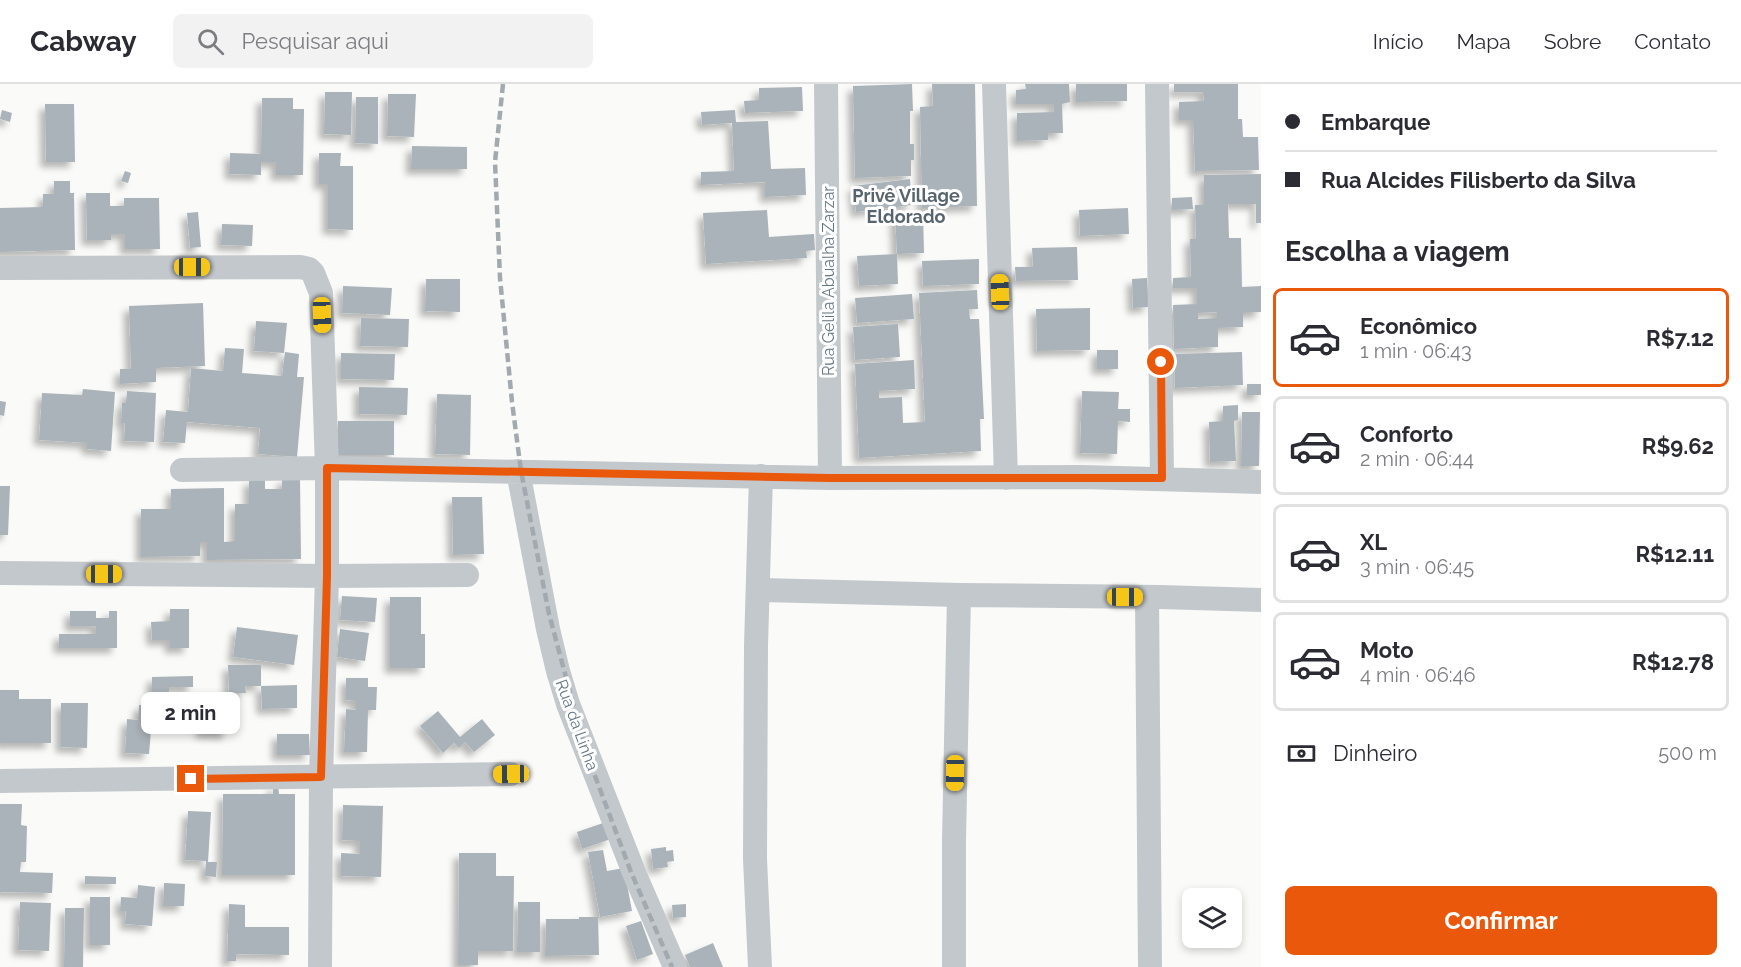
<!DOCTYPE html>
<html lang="pt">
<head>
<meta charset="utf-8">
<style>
	body { margin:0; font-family:Raleway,sans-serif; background:#f2f2f3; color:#2b2b33; height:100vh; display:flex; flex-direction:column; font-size:22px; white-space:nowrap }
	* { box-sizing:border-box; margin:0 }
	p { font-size:20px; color:#7c7c81 }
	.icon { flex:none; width:33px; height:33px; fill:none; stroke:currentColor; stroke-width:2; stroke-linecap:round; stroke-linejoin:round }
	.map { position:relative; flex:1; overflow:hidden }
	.sheet { display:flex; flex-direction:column; background:#fff; width:480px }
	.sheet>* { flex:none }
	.guide { display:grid; align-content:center; height:132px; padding:0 24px; background:#fff }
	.tools { position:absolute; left:1182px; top:804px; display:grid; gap:12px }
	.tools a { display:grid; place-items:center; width:60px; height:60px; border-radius:9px; background:#fff; box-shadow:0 3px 9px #0003; font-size:30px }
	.end { position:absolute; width:27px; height:27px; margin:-14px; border:8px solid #ea580c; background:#fff; box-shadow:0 0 0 3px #fff }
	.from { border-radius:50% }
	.bubble { position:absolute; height:42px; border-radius:9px; background:#fff; box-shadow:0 3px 9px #0003; font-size:20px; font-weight:700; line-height:42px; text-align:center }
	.car { position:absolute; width:18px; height:36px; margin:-18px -9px; border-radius:8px; box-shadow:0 0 4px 2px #0007; background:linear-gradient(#f5c518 24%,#345 0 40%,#f5c518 0 76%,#345 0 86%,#f5c518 0) }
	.guide b { display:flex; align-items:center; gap:21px; height:57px; font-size:22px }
	.guide b+b { border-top:2px solid #e1e1e2 }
	.guide i { width:15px; height:15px; background:#2b2b33 }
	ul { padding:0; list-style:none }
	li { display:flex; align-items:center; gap:18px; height:99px; margin:0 12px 9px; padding:0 12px; border:3px solid #e1e1e2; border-radius:9px }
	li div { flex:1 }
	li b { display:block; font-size:22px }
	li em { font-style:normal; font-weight:700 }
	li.on { border-color:#ea580c }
	li>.icon { width:54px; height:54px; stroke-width:1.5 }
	h2 { padding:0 24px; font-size:27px; line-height:72px }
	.pay { display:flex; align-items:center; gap:15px; height:66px; padding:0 24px; font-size:22px }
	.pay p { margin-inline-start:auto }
	.cta { display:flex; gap:12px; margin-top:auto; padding:12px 24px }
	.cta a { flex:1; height:69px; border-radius:9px; background:#ea580c; color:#fff; font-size:24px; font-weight:700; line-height:69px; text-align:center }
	header { display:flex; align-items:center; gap:36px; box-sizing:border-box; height:84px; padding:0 30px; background:#fff; border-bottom:2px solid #e1e1e2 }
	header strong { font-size:28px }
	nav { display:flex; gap:33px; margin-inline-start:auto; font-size:21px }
	.search { width:420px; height:54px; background:#f2f2f3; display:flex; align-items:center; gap:15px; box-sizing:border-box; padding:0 21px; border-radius:9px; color:#7c7c81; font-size:22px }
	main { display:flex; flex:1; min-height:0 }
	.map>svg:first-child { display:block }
</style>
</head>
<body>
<header>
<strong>Cabway</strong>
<div class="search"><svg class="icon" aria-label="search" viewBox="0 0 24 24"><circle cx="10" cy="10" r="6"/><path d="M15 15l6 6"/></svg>Pesquisar aqui</div>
<nav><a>Início</a><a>Mapa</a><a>Sobre</a><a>Contato</a></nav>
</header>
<main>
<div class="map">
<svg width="1261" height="883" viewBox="0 0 1261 883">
	<defs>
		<filter id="shadow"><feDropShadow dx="-5.5" dy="5.5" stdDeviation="3" flood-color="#0004"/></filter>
	</defs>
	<rect width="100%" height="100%" fill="#fafaf8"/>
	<path fill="#aab3b9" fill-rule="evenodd" filter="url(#shadow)" d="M912 0 913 27H910V60H914V76H911V92L855 94 853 2Z
		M932 0H975L977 122 922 124 920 23 933 22Z
		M1025 0H1069L1070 18 1062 20 1063 49H1048V56L1017 57V29L1054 28V20H1016V6L1026 5Z
		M1076 0H1127V17L1076 18Z
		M1174 0H1238V35H1242L1243 53H1258L1259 86 1195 87 1193 36H1179V18L1204 17 1203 8H1174Z
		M802 3 803 27 745 29 744 17 759 16V4Z
		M325 8H352L351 51 324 50Z
		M388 10H416L414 53 387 52Z
		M356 13H378V60L355 59Z
		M262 14H293V25H304L303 91H276V78H261V91L230 90V69L261 70Z
		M45 20H74L75 78H46Z
		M2 26 12 29 10 38 0 35Z
		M735 26 736 38 768 37 771 85 805 84 806 111 765 113V98L701 101V88L734 87 732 39 702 41 701 28Z
		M412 62 467 63V85H411Z
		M319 69H341L340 82H353V146L328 145V100H319Z
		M125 87 131 89 128 99 121 97Z
		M1261 90V139H1256V120H1228L1229 154H1241L1242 203 1261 202V228L1243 229V243L1218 244V263L1174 265 1173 221 1197 220V204H1173V194L1191 193 1190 155H1196L1195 121H1204V91ZM1217 228V234L1198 235V229Z
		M910 95 912 121 856 128 853 102Z
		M54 97H70V109H74L75 166 0 168V124L43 123V110H54Z
		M86 109H110V122H124V114H159L160 165H125V150H111V156H87Z
		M1192 113 1193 125 1172 126V114Z
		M1128 124 1129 150 1080 152 1079 126Z
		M767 126 769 153 814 150 815 166 806 167 807 174 706 180 703 129Z
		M198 128 201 163 190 164 187 129Z
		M923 129 924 169 897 170 895 130Z
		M222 140 253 141 252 162 221 161Z
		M1077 163 1078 196 1016 197 1015 183H1033L1032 164Z
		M897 170 898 200 859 202 857 172Z
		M979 175V200L923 202 922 177Z
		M1147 194 1149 223 1133 224 1132 195Z
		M426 195H460V228L425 227Z
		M343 202 392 204 390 231 342 229Z
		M977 206 978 225H969L970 235H979L984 335H980L981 367 859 374 855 280 914 276 915 305 879 307V314L902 313 903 339 925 338 919 209Z
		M912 210 914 235 857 239 855 214Z
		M203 219 205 282 156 284V298L120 300V285H131L129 222Z
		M1090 224V266L1037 267 1036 225Z
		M361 234 409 235 408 263 360 262Z
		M256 237 287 239 284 269 254 267Z
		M898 240 900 273 855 276 853 243Z
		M225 264 244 265 242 289 282 292 285 268 299 270 297 293H304L297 373 258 370 260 344 187 338 185 359 163 358 166 326 188 328 191 284 223 287Z
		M1097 266H1118V285H1097Z
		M1242 268 1243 301 1175 304 1174 270Z
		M341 269 395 270 394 296 341 295Z
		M1247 300H1261V311H1247Z
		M359 303 408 304 407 331 359 330Z
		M83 305 115 308 111 367 87 365V359L39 356 42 309 82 311Z
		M127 307 156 309 154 358 124 357 125 339H121L122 319H126Z
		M1082 307 1119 308 1118 325H1130V338L1118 337 1117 370 1080 369Z
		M437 310 471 311 470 371 435 370Z
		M0 317 6 318 4 332 0 331Z
		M1238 321V336L1234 337 1236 377 1210 378 1209 338 1223 337V322Z
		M1242 328H1260L1259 382H1241Z
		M338 337H394V371H338Z
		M282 395H300L301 475 207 476V458H200V472L141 473V425H171V405L224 404V458L235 457V420H249V396H265V405H282Z
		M0 402H10L8 451H0Z
		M452 413H482L484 470 453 471Z
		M342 512 377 514 375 538 340 536Z
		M390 513H421V550H425V584H390Z
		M170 525H189V564H170V556H152L151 538 170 537Z
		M70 527H96V534H109V527H117V564H59V550H96V542H70Z
		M237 543 298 551 294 581 233 573Z
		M340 545 369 549 365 577 337 573Z
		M228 581H261V602L297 601V624L262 625 261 602H245L246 609H229Z
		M193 592V603H169V609H152V593Z
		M346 594H368V603H377L376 626H368L367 668H344L346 625 356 626V617L346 616Z
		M0 606H19V615H51V659H0Z
		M201 612H228V650L201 649Z
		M61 619H88L87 664 61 663Z
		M139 621 153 622 149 670 125 669 127 635 138 636Z
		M438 627 460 653 482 635 495 651 474 668 465 658 459 664 454 659 443 669 420 642Z
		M277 650H309L310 671H277Z
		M273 701H278L279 710H295V791H222L223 710H273Z
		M0 720H22L21 741 27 742 26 778H21L20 788 53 789 52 809 0 808Z
		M343 721 383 722 381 793 341 792V769L360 770V757L342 756Z
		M188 727 211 728 208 778H217L216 793 205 792 206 777 185 776Z
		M606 738 611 755 582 765 577 748Z
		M666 763V767L673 766 674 777 667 778 668 783 653 785 651 765Z
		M603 766 607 787 624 784 632 827 600 833 588 768Z
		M459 769H496V792H514L513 867H478V881H458Z
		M85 792 116 793V800H85Z
		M164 799 185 800 184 822H163Z
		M138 801 155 803 152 842 125 840 126 827H120L121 813 137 814Z
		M90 813H110V861H90Z
		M20 818 51 819 49 867 18 866Z
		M518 818H540V868H517Z
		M229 820 245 821V843H289V871L236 870V877H227Z
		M686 820V833L673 834 672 821Z
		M65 824H84L83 883H64Z
		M579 833H598L599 871 545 872 546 835H579Z
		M641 837 653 870 637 876 626 842Z
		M713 859 723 883H690L685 871Z"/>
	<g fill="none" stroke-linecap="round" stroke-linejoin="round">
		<path stroke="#c3c8cc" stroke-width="24" d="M826 0 830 394
			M994 0 1006 394
			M1157 0 1162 394
			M0 184 300 183 309 185 313 189 321 209 327 384V492L321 693 320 883
			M182 386 327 384 830 394 1082 393 1261 398
			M518 387 548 545 558 587 568 620 635 791 675 883
			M0 489 327 492 467 491
			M758 506 959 511 1160 513 1261 516
			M1147 513 1150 883
			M0 697 511 690
			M760 883 755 775 756 562 761 392
			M954 883V756L959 511"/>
		<path stroke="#a2aab0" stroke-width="4.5" stroke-dasharray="9 4.5" stroke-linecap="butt" d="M503 0 495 78 500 194 512 318 521 387 549 530 586 668 631 788 672 883"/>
	</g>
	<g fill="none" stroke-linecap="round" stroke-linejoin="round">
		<path stroke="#ea580c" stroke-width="8" d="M191 695 321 693 327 492V384L830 394H1162L1161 278"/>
	</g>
	<g text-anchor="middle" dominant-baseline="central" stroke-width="6" stroke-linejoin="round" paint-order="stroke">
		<g font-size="16" fill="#657683" stroke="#fff">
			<text transform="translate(828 197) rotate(-90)">Rua Gelila Abualha Zarzar</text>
			<text transform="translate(577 641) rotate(70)">Rua da Linha</text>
		</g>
		<g font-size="18" font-weight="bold" fill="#57646e" stroke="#fff">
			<text x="906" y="111">Privê Village<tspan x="906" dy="21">Eldorado</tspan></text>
		</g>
	</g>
</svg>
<div class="tools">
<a><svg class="icon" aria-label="layers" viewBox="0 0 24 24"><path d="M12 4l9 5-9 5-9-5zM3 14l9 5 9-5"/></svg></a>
</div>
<i class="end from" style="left:1161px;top:278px"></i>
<i class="end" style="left:191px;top:695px"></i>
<div class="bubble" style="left:141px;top:608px;width:99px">2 min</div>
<i class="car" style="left:192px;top:183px;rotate:90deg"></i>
<i class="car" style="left:1000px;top:208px;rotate:358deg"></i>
<i class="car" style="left:322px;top:231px;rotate:178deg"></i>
<i class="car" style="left:104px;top:490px;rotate:90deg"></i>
<i class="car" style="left:1125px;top:513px;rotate:90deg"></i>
<i class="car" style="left:955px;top:689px;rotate:181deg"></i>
<i class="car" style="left:511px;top:690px;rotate:269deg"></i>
</div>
<section class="sheet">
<div class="guide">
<b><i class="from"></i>Embarque</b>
<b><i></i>Rua Alcides Filisberto da Silva</b>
</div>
<h2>Escolha a viagem</h2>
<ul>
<li class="on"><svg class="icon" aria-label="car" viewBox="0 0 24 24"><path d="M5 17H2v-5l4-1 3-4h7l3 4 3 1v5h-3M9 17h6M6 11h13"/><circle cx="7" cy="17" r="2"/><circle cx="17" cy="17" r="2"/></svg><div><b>Econômico</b><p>1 min · 06:43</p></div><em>R$7.12</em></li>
<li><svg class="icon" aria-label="car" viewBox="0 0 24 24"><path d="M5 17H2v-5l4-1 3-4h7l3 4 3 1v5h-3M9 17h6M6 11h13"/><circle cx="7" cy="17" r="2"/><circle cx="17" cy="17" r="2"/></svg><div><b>Conforto</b><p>2 min · 06:44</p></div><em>R$9.62</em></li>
<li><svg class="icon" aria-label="car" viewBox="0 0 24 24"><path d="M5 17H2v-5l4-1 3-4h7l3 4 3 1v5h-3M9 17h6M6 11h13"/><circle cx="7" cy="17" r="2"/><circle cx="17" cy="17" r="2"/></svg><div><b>XL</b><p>3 min · 06:45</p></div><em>R$12.11</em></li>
<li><svg class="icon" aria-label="car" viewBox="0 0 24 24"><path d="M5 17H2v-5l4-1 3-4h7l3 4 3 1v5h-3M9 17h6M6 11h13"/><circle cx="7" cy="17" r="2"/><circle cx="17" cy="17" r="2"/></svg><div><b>Moto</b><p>4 min · 06:46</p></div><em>R$12.78</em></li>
</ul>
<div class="pay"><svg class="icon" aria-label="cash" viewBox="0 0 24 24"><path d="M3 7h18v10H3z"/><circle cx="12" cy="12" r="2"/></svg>Dinheiro<p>500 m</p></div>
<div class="cta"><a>Confirmar</a></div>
</section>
</main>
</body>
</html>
